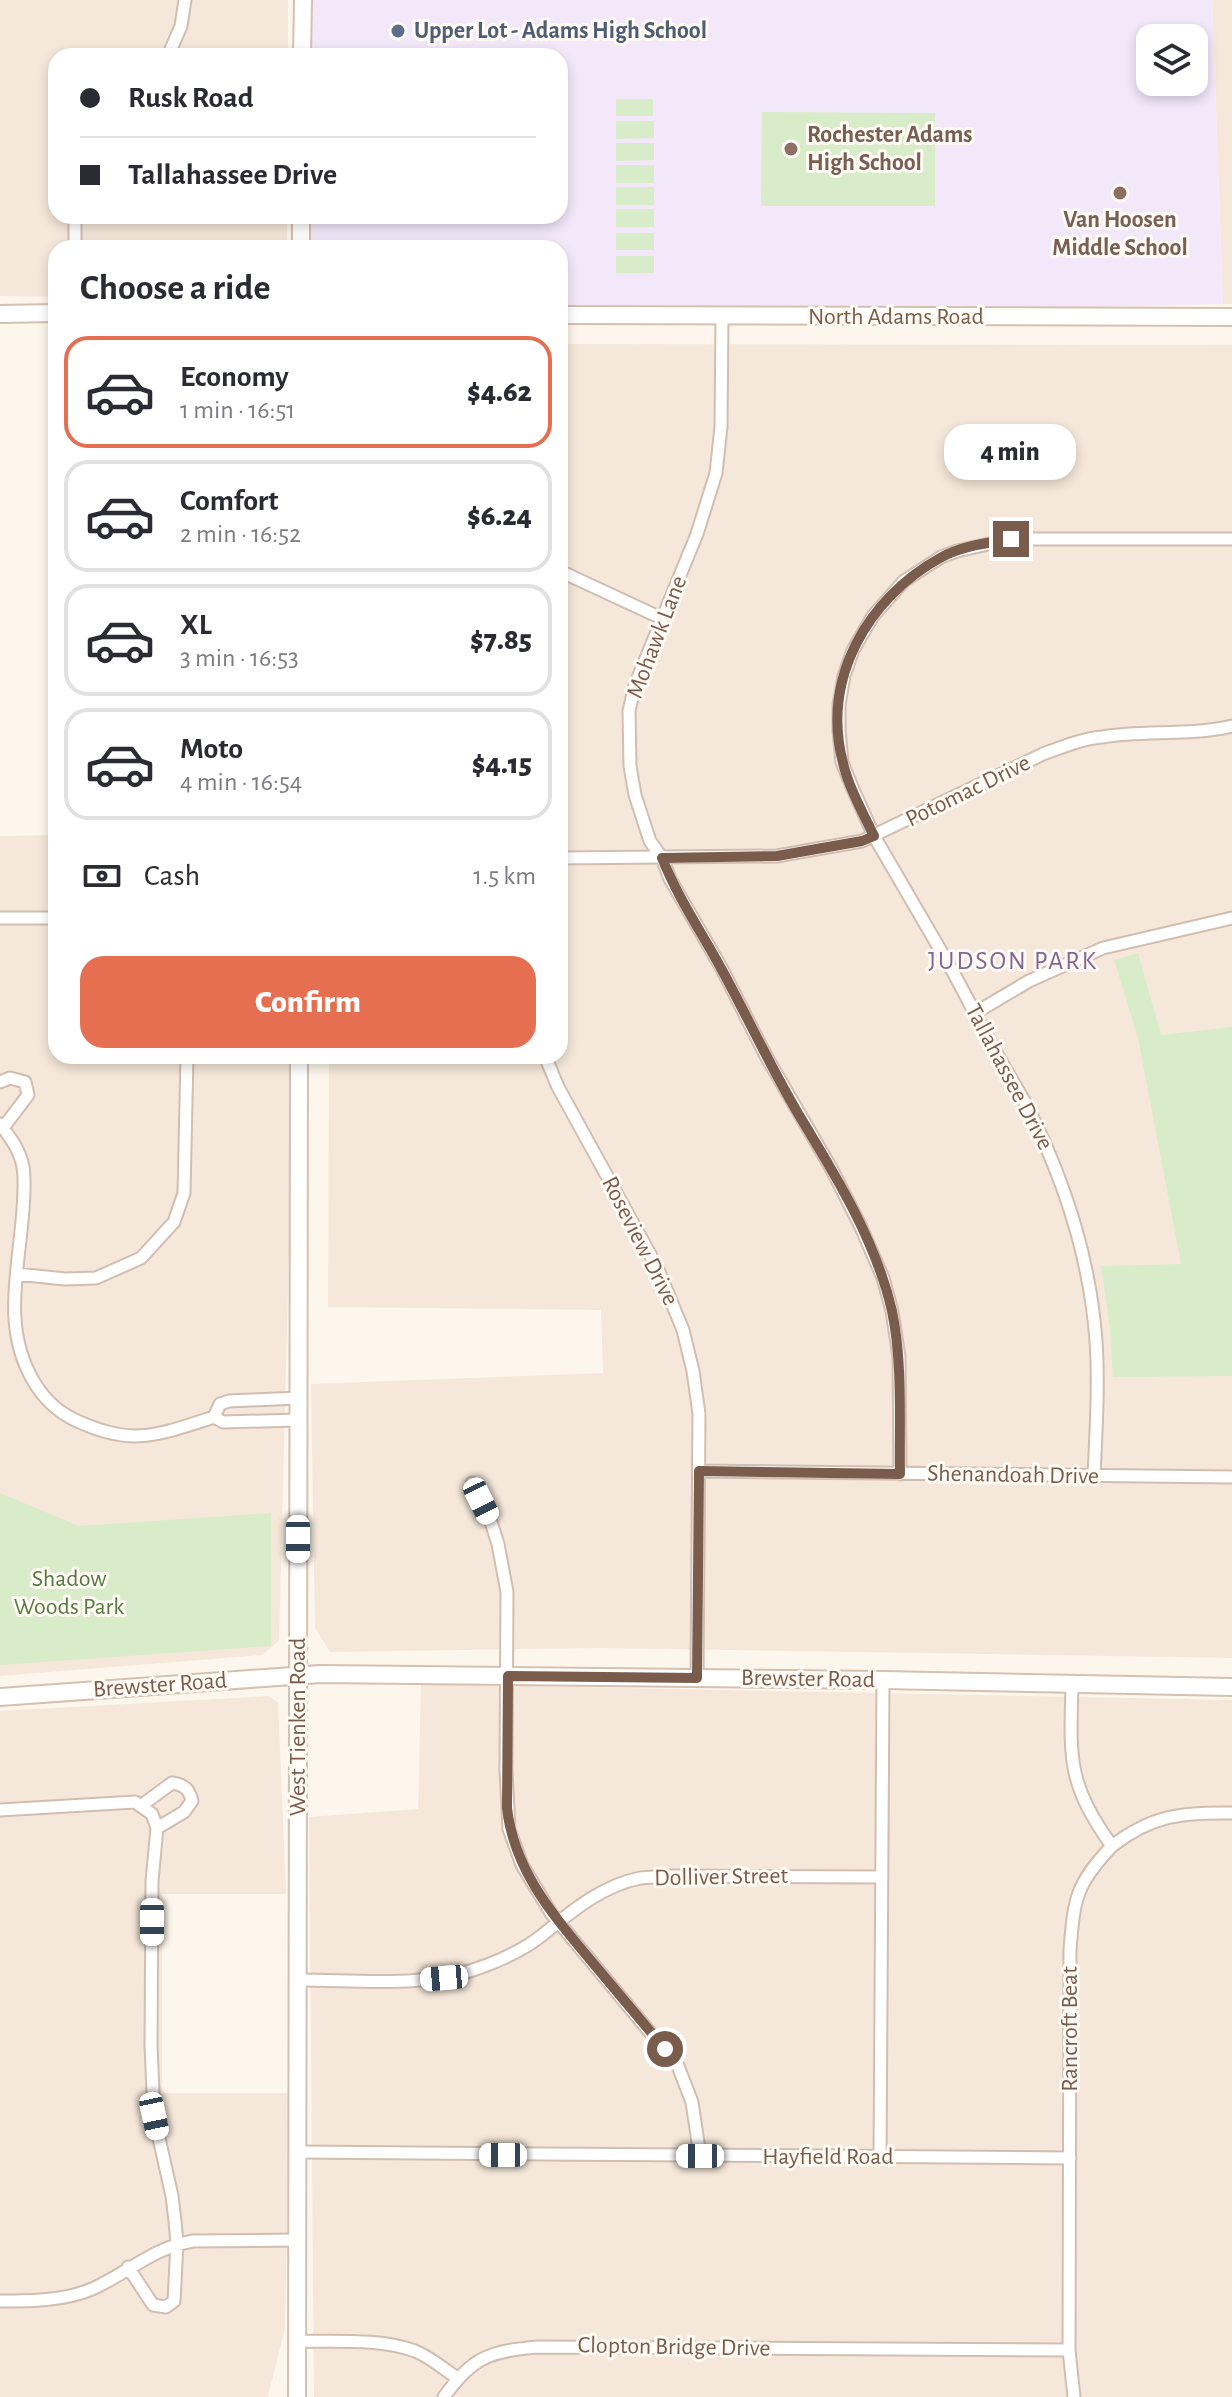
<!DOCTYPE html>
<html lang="en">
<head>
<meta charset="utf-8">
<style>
	body { margin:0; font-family:"Alegreya Sans",sans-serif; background:#f2f2f3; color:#2b2b33; height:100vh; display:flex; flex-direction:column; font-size:30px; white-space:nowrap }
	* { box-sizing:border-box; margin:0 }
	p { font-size:26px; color:#7c7c81 }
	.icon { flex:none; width:44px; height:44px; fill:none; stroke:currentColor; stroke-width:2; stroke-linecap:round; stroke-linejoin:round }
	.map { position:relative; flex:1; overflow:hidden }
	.side { position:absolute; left:48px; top:240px; width:520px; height:824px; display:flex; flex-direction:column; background:#fff; border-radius:24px; box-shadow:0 4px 12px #0003 }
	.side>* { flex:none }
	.top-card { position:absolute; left:48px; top:48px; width:520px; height:176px; border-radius:24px; box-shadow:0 4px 12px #0003; display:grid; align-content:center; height:176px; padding:0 32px; background:#fff }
	.buttons { position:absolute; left:1136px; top:24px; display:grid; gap:16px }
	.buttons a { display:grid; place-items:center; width:72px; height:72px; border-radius:16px; background:#fff; box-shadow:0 4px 12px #0003; font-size:40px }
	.end { position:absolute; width:36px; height:36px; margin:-18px; border:10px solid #7a5c4d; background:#fff; box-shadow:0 0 0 4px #fff }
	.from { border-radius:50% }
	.bubble { position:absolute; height:56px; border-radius:24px; background:#fff; box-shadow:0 4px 12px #0003; font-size:26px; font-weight:800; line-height:56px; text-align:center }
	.car { position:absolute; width:24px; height:48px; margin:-24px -12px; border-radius:10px; box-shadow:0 0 6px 2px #0007; background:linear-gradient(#fff 24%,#345 0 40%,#fff 0 76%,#345 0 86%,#fff 0) }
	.top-card b { display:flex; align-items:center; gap:28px; height:76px; font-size:30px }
	.top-card b+b { border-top:2px solid #e1e1e2 }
	.top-card i { width:20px; height:20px; background:#2b2b33 }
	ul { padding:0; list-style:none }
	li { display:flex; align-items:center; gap:24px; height:112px; margin:0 16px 12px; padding:0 16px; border:4px solid #e1e1e2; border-radius:24px }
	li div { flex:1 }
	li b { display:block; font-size:30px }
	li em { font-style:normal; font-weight:800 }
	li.selected { border-color:#e76f51 }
	li>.icon { width:72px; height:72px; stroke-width:1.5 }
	h2 { padding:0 32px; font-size:36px; line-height:96px }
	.pay { display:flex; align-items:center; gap:20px; height:88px; padding:0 32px; font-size:30px }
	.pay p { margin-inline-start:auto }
	.primary-button { display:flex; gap:16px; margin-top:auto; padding:16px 32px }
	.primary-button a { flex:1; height:92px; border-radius:24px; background:#e76f51; color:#fff; font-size:32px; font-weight:800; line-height:92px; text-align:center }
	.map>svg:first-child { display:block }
</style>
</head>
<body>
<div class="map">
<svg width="1232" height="2397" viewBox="0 0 1232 2397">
	<rect width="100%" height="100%" fill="#fdf6ec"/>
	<path fill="#f5e8da" d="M0 0H288V56H56V216H287V248H56V297L0 296Z
		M1212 0H1232V304H1223Z
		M560 344 1232 345V1658L598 1648 330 1652 315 1628 311 1384 603 1373 601 1310 328 1307 329 1056H560Z
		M56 835V1056H294L279 1641 262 1655 0 1676V836Z
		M421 1684 1232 1700V2397H314L309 1817 418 1809Z
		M268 1696 278 1702 286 1894H162V2093H290L285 2328 268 2397H0V1711Z"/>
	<path fill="#f3e8fa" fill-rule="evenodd" d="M312 0H1212L1223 304 1020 308 560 306V248H310L311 216H560V56H312ZM1150 38H1194V82H1150Z"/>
	<path fill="#d8ecc9" d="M616 99H653V116H616Z
		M762 112 935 113V206H761Z
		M616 121H654V138L616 139Z
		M616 143H654V160L616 161Z
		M616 165H654V183H616Z
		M616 187H654V205H616Z
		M616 209H654V227H616Z
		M616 233H654V250H616Z
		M616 256H654V273H616Z
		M1138 953 1161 1035 1232 1027V1376L1113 1377 1110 1328 1101 1266 1181 1264 1138 1038 1114 960Z
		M0 1493 79 1526 271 1513V1646L0 1665Z"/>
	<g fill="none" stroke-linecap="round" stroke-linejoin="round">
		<defs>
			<path id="street" d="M168 56 181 26 185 0
				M75 216V248
				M722 317 721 427 716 473 697 534 635 685 629 711 630 766 635 795 650 841 662 858 670 879 722 969 766 1056 831 1168 860 1225 883 1278 892 1311 899 1357 900 1474
				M560 571 661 618
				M560 858 777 856 862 841 1043 754C1062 747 1081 739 1102 737 1145 730 1189 736 1232 726
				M0 918H56
				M975 1013 1029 981 1103 948 1232 918
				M545 1056 558 1087 657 1267 683 1330 693 1371 699 1414 697 1678
				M0 1082 10 1078 25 1082 28 1095 3 1128
				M0 1124C10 1137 20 1150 23 1167 25 1180 24 1196 23 1209 19 1270 1 1327 34 1382 43 1397 57 1411 73 1419 131 1447 155 1436 214 1417
				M17 1274 65 1279 96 1278 141 1258 174 1222 184 1193 187 1056
				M298 1420 223 1422 214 1417 220 1404 229 1401 298 1398
				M699 1471 1232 1477
				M1094 1476C1096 1431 1099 1385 1096 1341 1090 1259 1064 1179 1027 1106L994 1049 952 970 874 836 852 787 842 762 839 731V705L844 676 853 650 873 616 904 581 941 557 957 551 1011 539H1232
				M472 1483 490 1519 498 1544 507 1592 506 1770 509 1829 522 1865 551 1913 678 2066 692 2102 700 2156
				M1072 1684C1070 1759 1067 1783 1112 1846 1076 1884 1074 1898 1070 1950L1069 2350 1074 2397
				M142 1805 172 1783C185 1785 189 1789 192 1801L184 1812 157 1828
				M0 1810 135 1802 152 1814 157 1828 152 1881 151 2045 154 2116 172 2196 175 2221 177 2243 174 2301 166 2307 153 2305 128 2267
				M1112 1846C1152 1815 1183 1812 1232 1813
				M298 1980C360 1980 428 1989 487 1965 505 1958 525 1949 541 1936 571 1912 601 1886 640 1878 650 1877 661 1877 671 1876L882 1877
				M298 2152 1070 2158
				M880 2158 883 1680
				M0 2301C30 2301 64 2301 92 2289 128 2273 152 2248 193 2241L298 2240
				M297 2341C335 2342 379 2338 415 2351 430 2357 444 2369 457 2378
				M444 2397C472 2357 490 2351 538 2347L1069 2350"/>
			<path id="secondary" d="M302 56 303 0
				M301 248V216
				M0 314 56 313
				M560 315 1232 317
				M0 1697 320 1674 883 1680 1232 1687
				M297 2397 299 1056"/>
		</defs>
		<use href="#street" stroke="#d1beb0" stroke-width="15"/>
		<use href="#secondary" stroke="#d6c0b0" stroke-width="20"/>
		<use href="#street" stroke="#fff" stroke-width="11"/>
		<use href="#secondary" stroke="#fff" stroke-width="16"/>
	</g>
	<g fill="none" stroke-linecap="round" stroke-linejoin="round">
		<path stroke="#7a5c4d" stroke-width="10" d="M665 2049C641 2020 617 1992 593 1963 554 1916 514 1871 507 1808L508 1676 697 1678 699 1471 900 1474C899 1420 903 1364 892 1311 876 1241 836 1176 799 1115 771 1068 748 1018 722 970 702 933 678 898 662 858L777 856 862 841 874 836C863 813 849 788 843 763 821 678 868 598 940 558 960 546 988 543 1011 539"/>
	</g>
	<circle fill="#5c6f8a" stroke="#fffaf3" stroke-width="3" cx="398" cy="31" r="8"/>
	<g fill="#8d6e63" stroke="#fffaf3" stroke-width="3">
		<circle cx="791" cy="149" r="8"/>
		<circle cx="1120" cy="193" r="8"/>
	</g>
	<g text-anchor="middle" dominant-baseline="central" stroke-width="6" stroke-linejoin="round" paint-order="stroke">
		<g font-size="24" font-weight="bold" fill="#4e5e75" stroke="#fffaf3" text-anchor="start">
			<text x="414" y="31">Upper Lot - Adams High School</text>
		</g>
		<g font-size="24" font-weight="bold" fill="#785e54" stroke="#fffaf3" text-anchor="start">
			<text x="807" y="135">Rochester Adams<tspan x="807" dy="28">High School</tspan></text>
			<text x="1120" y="220" text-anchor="middle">Van Hoosen<tspan x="1120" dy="28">Middle School</tspan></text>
		</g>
		<g font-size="24" fill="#7a5c4d" stroke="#fffaf3">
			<text x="896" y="317">North Adams Road</text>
			<text transform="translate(657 637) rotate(-69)">Mohawk Lane</text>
			<text transform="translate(968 791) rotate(-26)">Potomac Drive</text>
			<text transform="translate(1009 1077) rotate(62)">Tallahassee Drive</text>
			<text transform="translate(640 1241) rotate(63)">Roseview Drive</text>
			<text transform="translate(1013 1475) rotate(1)">Shenandoah Drive</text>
			<text transform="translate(808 1679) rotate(1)">Brewster Road</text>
			<text transform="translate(160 1685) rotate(-4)">Brewster Road</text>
			<text transform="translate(298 1727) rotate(-90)">West Tienken Road</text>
			<text transform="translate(721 1877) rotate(-1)">Dolliver Street</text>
			<text transform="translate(1070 2029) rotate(-90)">Rancroft Beat</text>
			<text x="828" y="2157">Hayfield Road</text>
			<text transform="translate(674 2347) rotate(1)">Clopton Bridge Drive</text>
		</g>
		<g font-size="24" fill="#537a41" stroke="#fffaf3">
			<text x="69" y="1579">Shadow<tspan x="69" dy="28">Woods Park</tspan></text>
		</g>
		<g font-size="26" letter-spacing="2" fill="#846695" stroke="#fffaf3">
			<text x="1013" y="961">JUDSON PARK</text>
		</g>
	</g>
</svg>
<div class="buttons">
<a><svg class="icon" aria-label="layers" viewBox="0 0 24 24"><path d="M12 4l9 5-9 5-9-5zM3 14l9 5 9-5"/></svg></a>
</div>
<i class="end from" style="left:665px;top:2049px"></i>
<i class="end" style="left:1011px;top:539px"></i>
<div class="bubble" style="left:944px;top:424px;width:132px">4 min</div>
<i class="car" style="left:481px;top:1501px;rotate:154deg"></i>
<i class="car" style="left:298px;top:1539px;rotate:180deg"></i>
<i class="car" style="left:152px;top:1922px;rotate:180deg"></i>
<i class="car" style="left:444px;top:1978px;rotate:265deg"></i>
<i class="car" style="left:154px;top:2116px;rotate:168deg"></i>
<i class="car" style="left:503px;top:2155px;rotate:270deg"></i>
<i class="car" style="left:700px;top:2156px;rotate:270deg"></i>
<div class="top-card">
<b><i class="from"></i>Rusk Road</b>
<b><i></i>Tallahassee Drive</b>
</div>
<section class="side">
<h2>Choose a ride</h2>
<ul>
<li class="selected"><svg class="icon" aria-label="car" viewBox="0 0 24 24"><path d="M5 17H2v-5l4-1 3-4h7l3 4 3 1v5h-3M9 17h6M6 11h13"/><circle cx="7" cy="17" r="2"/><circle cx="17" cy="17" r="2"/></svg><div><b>Economy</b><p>1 min · 16:51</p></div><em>$4.62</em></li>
<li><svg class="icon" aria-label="car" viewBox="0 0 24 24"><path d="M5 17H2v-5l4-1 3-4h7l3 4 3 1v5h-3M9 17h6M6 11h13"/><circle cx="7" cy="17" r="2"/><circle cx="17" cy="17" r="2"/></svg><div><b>Comfort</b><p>2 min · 16:52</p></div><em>$6.24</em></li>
<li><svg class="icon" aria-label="car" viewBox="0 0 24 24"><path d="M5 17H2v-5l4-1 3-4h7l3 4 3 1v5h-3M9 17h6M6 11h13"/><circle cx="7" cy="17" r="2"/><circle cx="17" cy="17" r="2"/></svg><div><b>XL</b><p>3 min · 16:53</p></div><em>$7.85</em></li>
<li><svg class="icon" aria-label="car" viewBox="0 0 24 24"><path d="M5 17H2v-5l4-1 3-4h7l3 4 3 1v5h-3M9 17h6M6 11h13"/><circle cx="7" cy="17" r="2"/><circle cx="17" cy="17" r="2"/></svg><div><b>Moto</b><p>4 min · 16:54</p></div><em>$4.15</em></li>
</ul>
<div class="pay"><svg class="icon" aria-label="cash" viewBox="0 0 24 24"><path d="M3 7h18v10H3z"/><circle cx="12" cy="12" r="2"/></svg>Cash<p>1.5 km</p></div>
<div class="primary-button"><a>Confirm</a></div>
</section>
</div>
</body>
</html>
